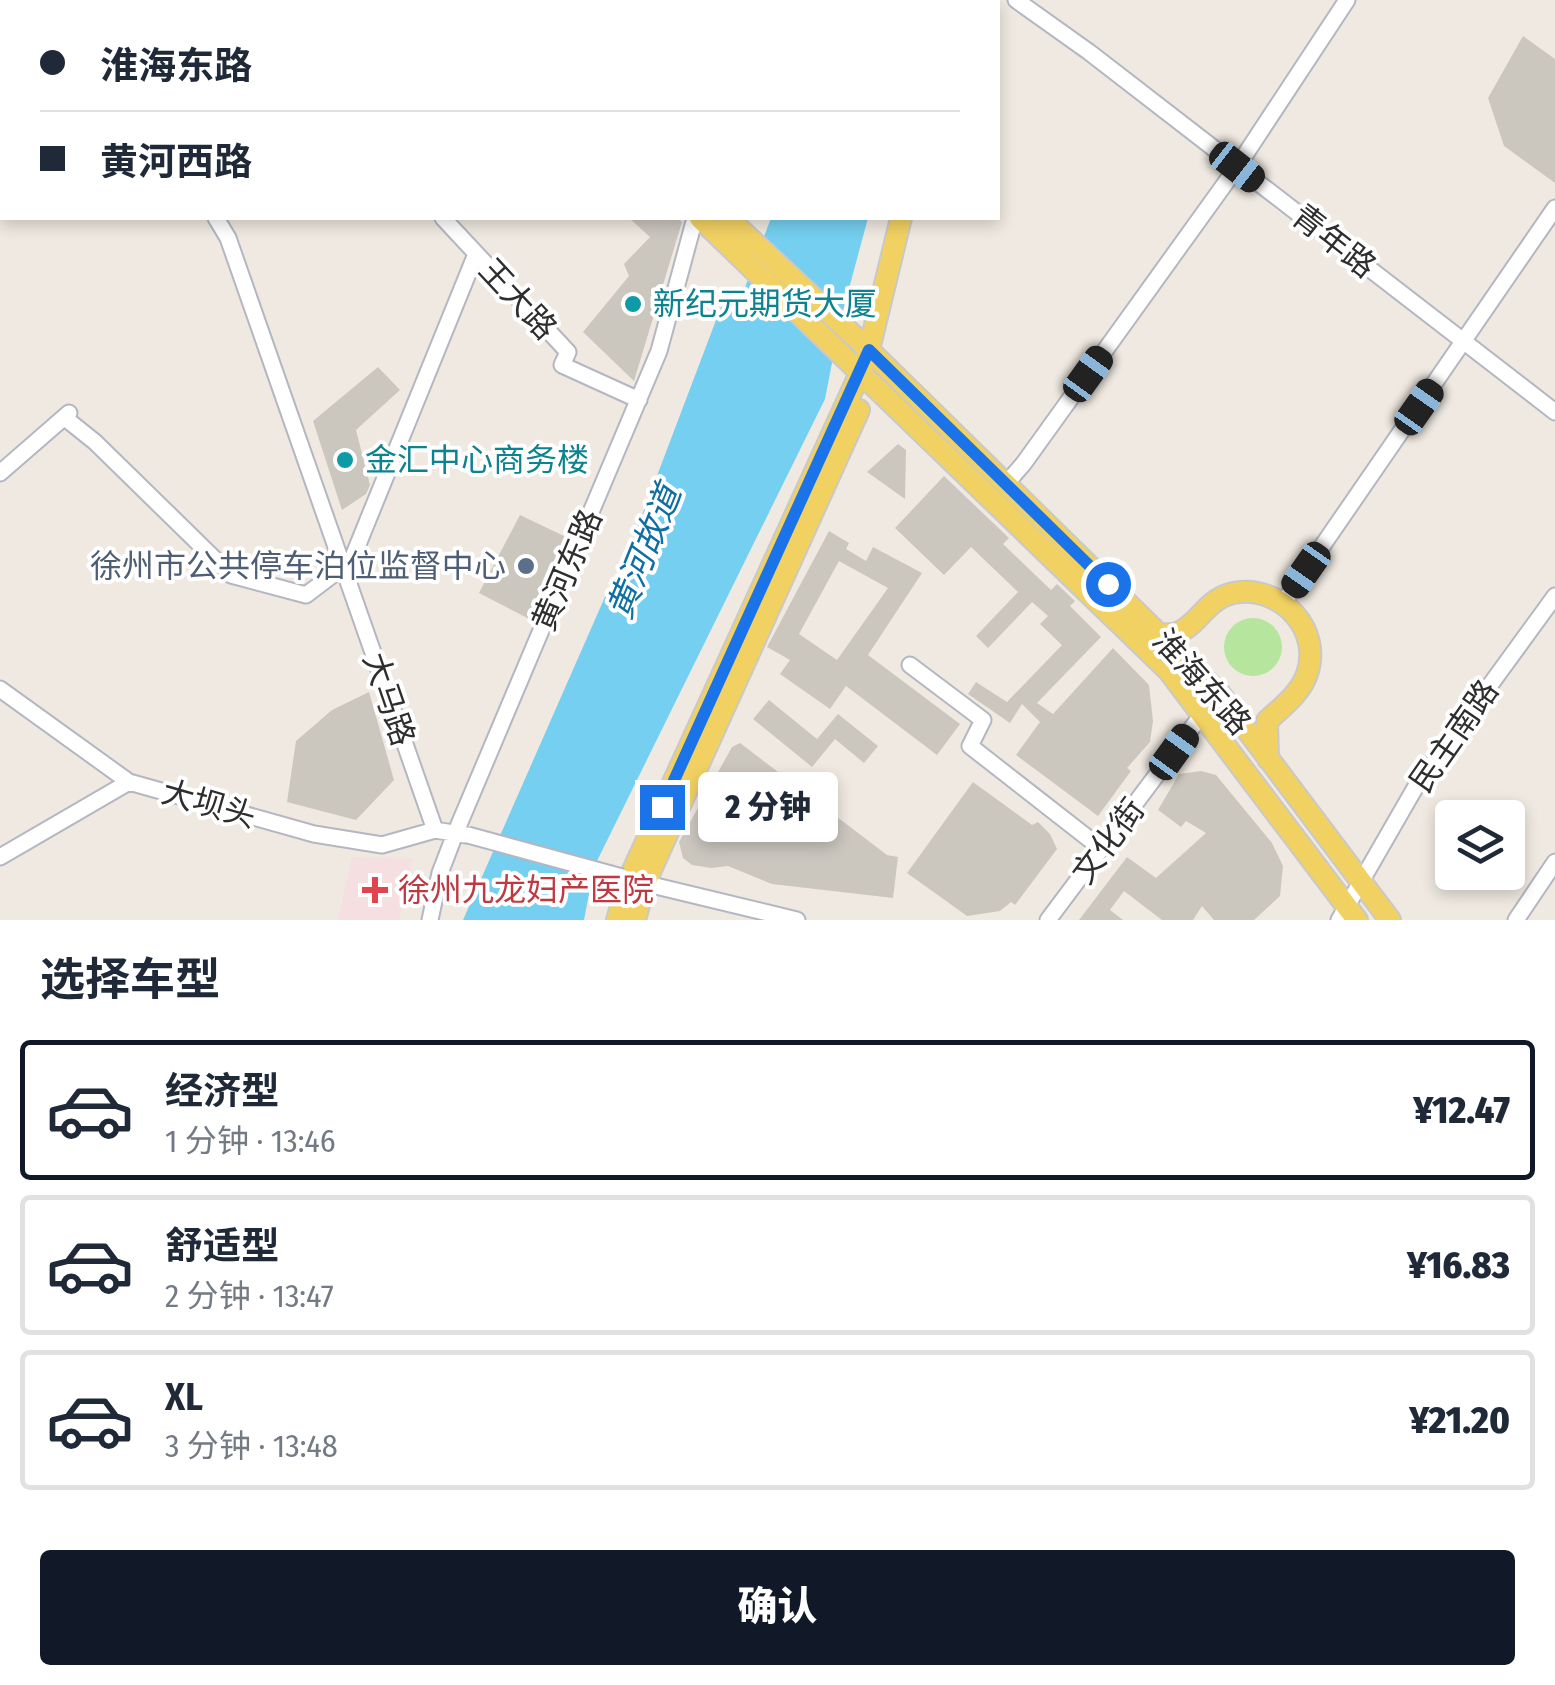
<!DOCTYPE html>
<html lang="zh">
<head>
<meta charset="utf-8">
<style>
	body { margin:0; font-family:"Fira Sans Condensed","Noto Sans SC",sans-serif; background:#f2f2f3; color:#1f2937; height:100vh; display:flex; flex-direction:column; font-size:38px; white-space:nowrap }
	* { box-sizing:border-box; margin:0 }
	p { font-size:32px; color:#747a83 }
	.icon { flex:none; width:55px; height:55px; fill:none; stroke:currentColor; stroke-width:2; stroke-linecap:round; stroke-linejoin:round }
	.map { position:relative; height:920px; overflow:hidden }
	.drawer { display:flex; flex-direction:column; background:#fff; flex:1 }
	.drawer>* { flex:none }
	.guide { position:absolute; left:0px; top:0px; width:1000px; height:220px; box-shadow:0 5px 15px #0003; display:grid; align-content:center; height:220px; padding:0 40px; background:#fff }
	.controls { position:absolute; left:1435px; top:800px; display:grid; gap:20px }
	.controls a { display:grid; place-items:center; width:90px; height:90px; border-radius:10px; background:#fff; box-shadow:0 5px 15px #0003; font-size:50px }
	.end { position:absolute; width:45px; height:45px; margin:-22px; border:12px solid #1a73e8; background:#fff; box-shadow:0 0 0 5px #fff }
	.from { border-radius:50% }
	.bubble { position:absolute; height:70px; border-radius:10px; background:#fff; box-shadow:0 5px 15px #0003; font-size:32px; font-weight:800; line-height:70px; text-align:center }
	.car { position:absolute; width:30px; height:60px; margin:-30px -15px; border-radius:12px; box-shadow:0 0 8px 2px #0007; background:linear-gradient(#222 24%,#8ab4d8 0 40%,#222 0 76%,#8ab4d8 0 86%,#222 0) }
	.guide b { display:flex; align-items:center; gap:35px; height:95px; font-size:38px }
	.guide b+b { border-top:2px solid #e0e1e3 }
	.guide i { width:25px; height:25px; background:#1f2937 }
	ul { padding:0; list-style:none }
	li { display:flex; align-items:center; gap:30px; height:140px; margin:0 20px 15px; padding:0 20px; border:5px solid #e0e1e3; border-radius:10px }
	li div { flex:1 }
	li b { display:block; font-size:38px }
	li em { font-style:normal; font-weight:800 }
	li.on { border-color:#111827 }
	li>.icon { width:90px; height:90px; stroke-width:1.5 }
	h2 { padding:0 40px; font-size:45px; line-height:120px }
	.cta { display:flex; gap:20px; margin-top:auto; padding:20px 40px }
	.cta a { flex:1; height:115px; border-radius:10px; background:#111827; color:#fff; font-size:40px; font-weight:800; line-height:115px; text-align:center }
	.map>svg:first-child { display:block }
</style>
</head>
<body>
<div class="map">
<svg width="1555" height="920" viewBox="0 0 1555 920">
	<rect width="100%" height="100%" fill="#efe9e1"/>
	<path fill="#f5dfe0" d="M352 857 412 859 399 920H338Z"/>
	<path fill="#b6e59e" d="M1224 647a29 29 0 1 1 58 0a29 29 0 1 1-58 0Z"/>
	<path fill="#75cff0" d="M771 218H868L840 322 825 399 594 867 584 920H463L608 590 624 593 641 549 633 539 721 307 740 301Z"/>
	<path fill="#cbc7bf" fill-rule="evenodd" d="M1523 36 1555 59V183L1504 146 1488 98Z
		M629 218H677L682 222 634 381 583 332 629 276 624 264 650 237Z
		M378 367 400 390 356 430 370 485 366 494 342 510 313 421Z
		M898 444 906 450 905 499 867 472Z
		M944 476 1009 538 1003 544 1051 590 1057 584 1075 601 1070 606 1101 637 1037 703 1053 714 1113 648 1149 685 1153 721 1150 742 1127 768 1131 771 1098 816 1016 755 1040 722 1022 704 1010 723 968 694 976 682 1007 702 1062 645 1040 624 1048 616 1032 602 988 648 976 636 1018 592 971 547 944 575 895 528Z
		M520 515 568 538 533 621 479 593Z
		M829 531 849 543 846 549 866 561 873 547 922 573 868 655 960 724 937 755 846 686 830 709 780 674 790 660 767 647ZM839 561 888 588 837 660 799 634Z
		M369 692 394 780 356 820 287 802 296 741 332 710Z
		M769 700 817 739 838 714 878 746 864 763 835 739 812 767 753 719Z
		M740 743 887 855 898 857 893 898 772 884 728 866 711 868 692 865 683 858 679 842 732 747Z
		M1201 771 1216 775 1272 843 1283 866 1280 896 1254 920H1214L1202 906 1193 920H1162L1124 891 1110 910 1123 920H1079L1127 857 1156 878 1206 833 1186 821 1181 827 1158 810 1179 774Z
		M973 782 1032 825 1038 822 1050 834 1057 849 1015 905 1011 902 1000 911 967 916 907 873Z"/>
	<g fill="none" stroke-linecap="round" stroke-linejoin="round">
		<defs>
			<path id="minor" d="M60 0 62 2
				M1016 0 1089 52 1555 412
				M256 2 258 0
				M352 2 355 0
				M763 2 764 0
				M216 218 228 238 435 830 465 835
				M443 218 568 352 562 365 639 400
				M65 418 95 442 231 575 306 595 343 567
				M0 473 69 413
				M1006 484 1024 463 1237 167 1347 0
				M346 574 476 254
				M1283 603 1555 208
				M910 665 983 720 970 746 1102 849
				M0 689 129 782
				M0 857 129 782 314 834 382 845 435 830
				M635 881 797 920
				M430 920 440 873 455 834 659 351 695 218
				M1048 920 1203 713
				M1339 920 1415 788 1555 596
				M1516 920 1555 862"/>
			<path id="major" d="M467 0 470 2
				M503 0 505 2
				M965 2 966 0
				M700 218 1168 670 1357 920
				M728 218 869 350 1220 694 1390 920
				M1161 634C1167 634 1172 635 1177 633 1200 625 1207 594 1241 592 1284 589 1322 631 1307 674 1300 694 1282 707 1267 721L1268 759
				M617 920 629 879 861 371 869 350 901 218
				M635 920 645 883 859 410"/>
		</defs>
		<use href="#minor" stroke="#b4b7c1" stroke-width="19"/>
		<use href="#major" stroke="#c9c9c9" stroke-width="24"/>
		<use href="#minor" stroke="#fff" stroke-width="15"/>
		<use href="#major" stroke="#f2d163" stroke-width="20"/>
		<defs>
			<path id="minor-bridge" d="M468 835 622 877"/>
		</defs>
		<use href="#minor-bridge" stroke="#b4b7c1" stroke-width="19" stroke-linecap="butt"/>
		<use href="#minor-bridge" stroke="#fff" stroke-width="15"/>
	</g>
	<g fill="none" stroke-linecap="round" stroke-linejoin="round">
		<path stroke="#1a73e8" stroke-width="12" d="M662 807 869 350 1108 584"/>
	</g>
	<g fill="#0f9aa8" stroke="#fff" stroke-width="4">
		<circle cx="633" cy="304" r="10"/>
		<circle cx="345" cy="460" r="10"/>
	</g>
	<circle fill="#5c6f8a" stroke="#fff" stroke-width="4" cx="526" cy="566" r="10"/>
	<path fill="#e0444e" stroke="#fff" stroke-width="4" d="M370 875h10v10h10v10h-10v10h-10v-10h-10v-10h10z"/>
	<g text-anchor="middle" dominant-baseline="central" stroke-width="8" stroke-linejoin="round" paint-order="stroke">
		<g font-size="32" fill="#2e2e2e" stroke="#fff">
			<text transform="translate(1334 241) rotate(38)">青年路</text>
			<text transform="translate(518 299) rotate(47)">王大路</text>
			<text transform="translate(567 570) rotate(-67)">黄河东路</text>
			<text transform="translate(1202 682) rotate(48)">淮海东路</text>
			<text transform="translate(389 699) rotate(71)">大马路</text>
			<text transform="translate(1454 736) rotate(-55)">民主南路</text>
			<text transform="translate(209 804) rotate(16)">大坝头</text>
			<text transform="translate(1108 841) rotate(-53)">文化街</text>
		</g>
		<g font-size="32" fill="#0d838f" stroke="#fff" text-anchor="start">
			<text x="653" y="304">新纪元期货大厦</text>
			<text x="365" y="460">金汇中心商务楼</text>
		</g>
		<g font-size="32" fill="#4e5e75" stroke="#fff" text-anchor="end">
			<text x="506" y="566">徐州市公共停车泊位监督中心</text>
		</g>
		<g font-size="32" fill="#be3a42" stroke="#fff" text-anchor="start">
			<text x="398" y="890">徐州九龙妇产医院</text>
		</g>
		<g font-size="35" font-style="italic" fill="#0d6fa3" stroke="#fff">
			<text transform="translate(644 552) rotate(-68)">黄河故道</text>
		</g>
	</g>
</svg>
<div class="controls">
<a><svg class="icon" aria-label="layers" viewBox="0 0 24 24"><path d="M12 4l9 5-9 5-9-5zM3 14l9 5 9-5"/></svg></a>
</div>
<i class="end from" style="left:1108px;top:584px"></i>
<i class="end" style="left:662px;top:807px"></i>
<div class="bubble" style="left:698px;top:772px;width:140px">2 分钟</div>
<i class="car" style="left:1237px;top:167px;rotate:128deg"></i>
<i class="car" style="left:1088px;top:374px;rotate:36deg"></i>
<i class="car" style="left:1419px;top:407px;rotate:35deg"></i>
<i class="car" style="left:1306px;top:570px;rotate:215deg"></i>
<i class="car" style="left:1174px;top:752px;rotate:36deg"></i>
<div class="guide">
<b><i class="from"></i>淮海东路</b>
<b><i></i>黄河西路</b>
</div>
</div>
<section class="drawer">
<h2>选择车型</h2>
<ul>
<li class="on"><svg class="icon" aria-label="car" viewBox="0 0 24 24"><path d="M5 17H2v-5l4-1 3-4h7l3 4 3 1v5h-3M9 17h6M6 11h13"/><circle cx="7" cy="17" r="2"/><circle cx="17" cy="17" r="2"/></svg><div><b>经济型</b><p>1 分钟 · 13:46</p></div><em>¥12.47</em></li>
<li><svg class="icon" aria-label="car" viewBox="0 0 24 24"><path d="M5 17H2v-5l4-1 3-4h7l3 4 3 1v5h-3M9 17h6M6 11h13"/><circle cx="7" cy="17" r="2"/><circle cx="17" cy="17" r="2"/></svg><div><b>舒适型</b><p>2 分钟 · 13:47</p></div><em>¥16.83</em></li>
<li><svg class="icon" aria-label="car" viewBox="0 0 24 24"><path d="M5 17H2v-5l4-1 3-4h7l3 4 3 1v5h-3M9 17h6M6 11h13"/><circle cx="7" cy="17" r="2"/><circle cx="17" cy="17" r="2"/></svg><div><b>XL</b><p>3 分钟 · 13:48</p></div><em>¥21.20</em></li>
</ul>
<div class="cta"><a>确认</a></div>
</section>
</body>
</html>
